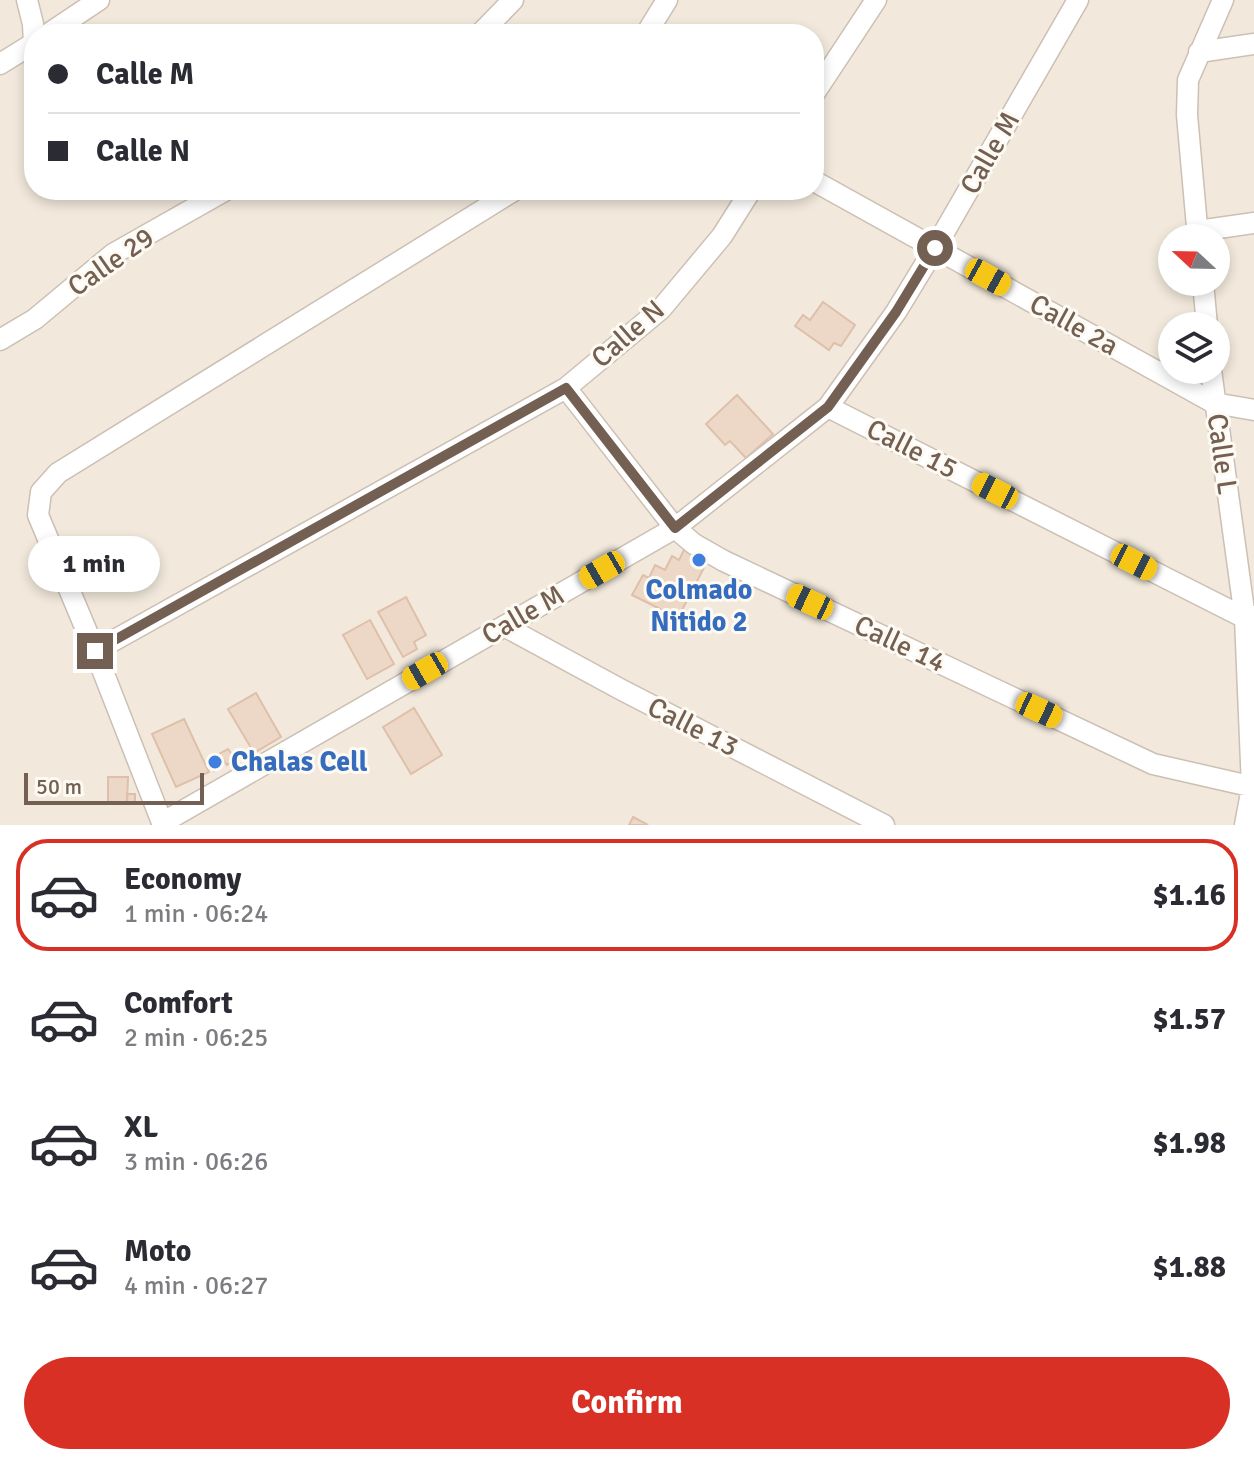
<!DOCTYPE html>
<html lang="en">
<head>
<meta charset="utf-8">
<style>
	body { margin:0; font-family:Signika,sans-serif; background:#f2f2f3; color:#2b2b33; height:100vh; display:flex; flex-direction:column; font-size:30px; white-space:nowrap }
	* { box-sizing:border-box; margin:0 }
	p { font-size:26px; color:#7c7c81 }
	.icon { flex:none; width:44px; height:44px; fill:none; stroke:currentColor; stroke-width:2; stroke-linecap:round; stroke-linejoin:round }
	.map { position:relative; height:825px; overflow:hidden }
	.sheet { display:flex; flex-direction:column; background:#fff; flex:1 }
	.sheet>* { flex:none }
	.top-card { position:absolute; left:24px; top:24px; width:800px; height:176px; border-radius:32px; box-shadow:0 4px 12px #0003; display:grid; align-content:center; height:176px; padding:0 24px; background:#fff }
	.needle { width:52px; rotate:292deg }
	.tools { position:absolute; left:1158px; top:224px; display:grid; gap:16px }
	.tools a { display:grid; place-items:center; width:72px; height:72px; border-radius:50%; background:#fff; box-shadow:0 4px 12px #0003; font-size:40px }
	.scale { position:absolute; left:24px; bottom:20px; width:180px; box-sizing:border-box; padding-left:8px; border:4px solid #746052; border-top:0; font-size:22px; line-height:28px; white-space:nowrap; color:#746052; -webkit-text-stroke:6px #fdfaf3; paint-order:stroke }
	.end { position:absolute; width:36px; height:36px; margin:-18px; border:10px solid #746052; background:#fff; box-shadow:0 0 0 4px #fff }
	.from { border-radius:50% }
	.bubble { position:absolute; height:56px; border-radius:28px; background:#fff; box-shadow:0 4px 12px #0003; font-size:26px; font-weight:700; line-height:56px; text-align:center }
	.car { position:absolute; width:24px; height:48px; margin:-24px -12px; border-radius:10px; box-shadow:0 0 6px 2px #0007; background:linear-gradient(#f5c518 24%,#345 0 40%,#f5c518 0 76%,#345 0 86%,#f5c518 0) }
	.top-card b { display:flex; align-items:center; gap:28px; height:76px; font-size:30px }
	.top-card b+b { border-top:2px solid #e1e1e2 }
	.top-card i { width:20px; height:20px; background:#2b2b33 }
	ul { padding:14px 0 0; list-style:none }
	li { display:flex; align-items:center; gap:24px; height:112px; margin:0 16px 12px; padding:0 8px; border:4px solid transparent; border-radius:32px }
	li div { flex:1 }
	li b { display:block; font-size:30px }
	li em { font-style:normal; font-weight:700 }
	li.current { border-color:#d93025 }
	li>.icon { width:72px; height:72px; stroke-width:1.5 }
	.primary-button { display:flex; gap:16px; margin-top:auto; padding:16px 24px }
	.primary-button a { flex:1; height:92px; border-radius:48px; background:#d93025; color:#fff; font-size:32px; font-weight:700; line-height:92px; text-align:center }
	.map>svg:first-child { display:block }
</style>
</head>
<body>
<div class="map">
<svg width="1254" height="825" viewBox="0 0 1254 825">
	<rect width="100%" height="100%" fill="#fbf6ed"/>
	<path fill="#f2e9dc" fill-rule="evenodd" d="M0 0H1254V825H0ZM34 34H814V190H34ZM1172 238H1216V282H1172ZM1172 326H1216V370H1172Z"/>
	<path fill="#edd8c7" stroke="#dec0aa" stroke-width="2" d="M823 302 855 325 841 346 834 343 829 350 795 326 803 315 810 320Z
		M737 395 773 434 746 458 730 441 725 445 706 424Z
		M687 544 710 556 678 618 632 595 643 575 649 578 655 565 665 570 672 556 679 560Z
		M406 597 426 635 414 642 417 649 403 657 378 612Z
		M370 620 394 664 367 679 343 635Z
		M256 693 281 737 254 753 228 709Z
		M414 708 442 755 411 774 383 727Z
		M184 719 209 772 176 787 152 734Z
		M228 749 235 759 227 765 219 754Z
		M217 754 223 765 214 771 208 760Z
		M108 777H128L127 803 108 802Z
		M127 794H135V803H127Z
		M633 817 648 825H629Z"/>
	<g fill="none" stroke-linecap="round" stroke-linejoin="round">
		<defs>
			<path id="minor" d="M27 0 33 24 34 43
				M48 34 99 0
				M480 34 513 0
				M646 34 667 0
				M1199 52 1254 44
				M0 64 34 43
				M814 94 876 0
				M814 181 1214 403 1254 410
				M1198 231 1254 223
				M1198 238 1187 115 1188 80 1223 0
				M1203 282 1207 326
				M0 340 35 319 113 254 226 190
				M1211 370 1245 618 1252 787 1245 825
				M566 388 675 528 694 544 724 561 1153 764 1254 787
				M828 407 1245 618 1254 616
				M504 626 620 689 884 825
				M95 651 566 388 661 309 722 236 751 190
				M162 823 675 528 828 407 896 312 935 248 1078 0
				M163 825 95 651 38 515 41 492 58 473 515 190"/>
		</defs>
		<use href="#minor" stroke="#ccbfb3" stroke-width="23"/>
		<use href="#minor" stroke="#fff" stroke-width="20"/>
	</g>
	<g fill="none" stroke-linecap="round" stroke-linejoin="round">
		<path stroke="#746052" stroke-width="10" d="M95 651 566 388 675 528 828 407 896 312 935 248"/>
	</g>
	<g fill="#3f7fe0" stroke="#fdfaf3" stroke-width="3">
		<circle cx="699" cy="560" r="8"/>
		<circle cx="215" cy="762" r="8"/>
	</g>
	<g text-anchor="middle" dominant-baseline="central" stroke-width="6" stroke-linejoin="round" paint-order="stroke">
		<g font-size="28" fill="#746052" stroke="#fdfaf3">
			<text transform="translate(990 153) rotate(-60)">Calle M</text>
			<text transform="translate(111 262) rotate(-35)">Calle 29</text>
			<text transform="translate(1074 325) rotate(29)">Calle 2a</text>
			<text transform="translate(628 334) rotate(-41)">Calle N</text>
			<text transform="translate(912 449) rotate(27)">Calle 15</text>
			<text transform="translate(1222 454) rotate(82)">Calle L</text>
			<text transform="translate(523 615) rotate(-30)">Calle M</text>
			<text transform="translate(900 644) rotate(25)">Calle 14</text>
			<text transform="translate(693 727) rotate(27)">Calle 13</text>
		</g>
		<g font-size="28" font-weight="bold" fill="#366cbe" stroke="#fdfaf3">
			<text x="699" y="590">Colmado<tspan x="699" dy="32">Nitido 2</tspan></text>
			<text x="231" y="762" text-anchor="start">Chalas Cell</text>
		</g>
	</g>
</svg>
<div class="tools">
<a><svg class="needle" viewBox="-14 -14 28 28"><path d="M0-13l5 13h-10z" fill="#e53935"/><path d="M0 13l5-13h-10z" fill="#7c7c81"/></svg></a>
<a><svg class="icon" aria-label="layers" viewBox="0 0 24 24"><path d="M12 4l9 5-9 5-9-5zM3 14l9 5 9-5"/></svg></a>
</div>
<div class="scale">50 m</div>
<i class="end from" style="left:935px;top:248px"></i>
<i class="end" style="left:95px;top:651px"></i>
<div class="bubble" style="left:28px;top:536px;width:132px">1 min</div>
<i class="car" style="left:988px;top:277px;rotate:119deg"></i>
<i class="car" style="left:995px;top:491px;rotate:297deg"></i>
<i class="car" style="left:1134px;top:562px;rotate:117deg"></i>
<i class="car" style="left:602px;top:570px;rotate:240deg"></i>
<i class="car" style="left:810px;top:602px;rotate:295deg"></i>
<i class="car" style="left:425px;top:671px;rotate:240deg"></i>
<i class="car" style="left:1039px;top:710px;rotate:115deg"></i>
<div class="top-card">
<b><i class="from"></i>Calle M</b>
<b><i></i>Calle N</b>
</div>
</div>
<section class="sheet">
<ul>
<li class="current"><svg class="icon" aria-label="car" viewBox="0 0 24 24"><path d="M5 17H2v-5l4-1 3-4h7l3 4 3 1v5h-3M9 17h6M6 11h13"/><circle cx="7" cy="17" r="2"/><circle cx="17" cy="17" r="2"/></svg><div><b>Economy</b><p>1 min · 06:24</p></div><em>$1.16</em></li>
<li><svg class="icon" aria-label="car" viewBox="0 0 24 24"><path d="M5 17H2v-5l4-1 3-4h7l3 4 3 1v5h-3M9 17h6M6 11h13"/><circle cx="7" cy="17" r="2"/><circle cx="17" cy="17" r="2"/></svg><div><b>Comfort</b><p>2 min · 06:25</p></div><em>$1.57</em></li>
<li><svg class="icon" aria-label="car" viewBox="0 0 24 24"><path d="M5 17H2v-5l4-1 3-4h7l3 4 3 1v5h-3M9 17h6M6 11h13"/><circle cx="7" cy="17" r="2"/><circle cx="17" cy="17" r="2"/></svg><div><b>XL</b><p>3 min · 06:26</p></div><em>$1.98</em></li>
<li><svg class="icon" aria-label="car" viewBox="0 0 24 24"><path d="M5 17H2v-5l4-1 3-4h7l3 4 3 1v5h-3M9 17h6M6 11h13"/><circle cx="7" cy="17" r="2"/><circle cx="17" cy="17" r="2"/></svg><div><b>Moto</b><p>4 min · 06:27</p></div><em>$1.88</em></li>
</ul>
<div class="primary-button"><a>Confirm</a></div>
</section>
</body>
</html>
